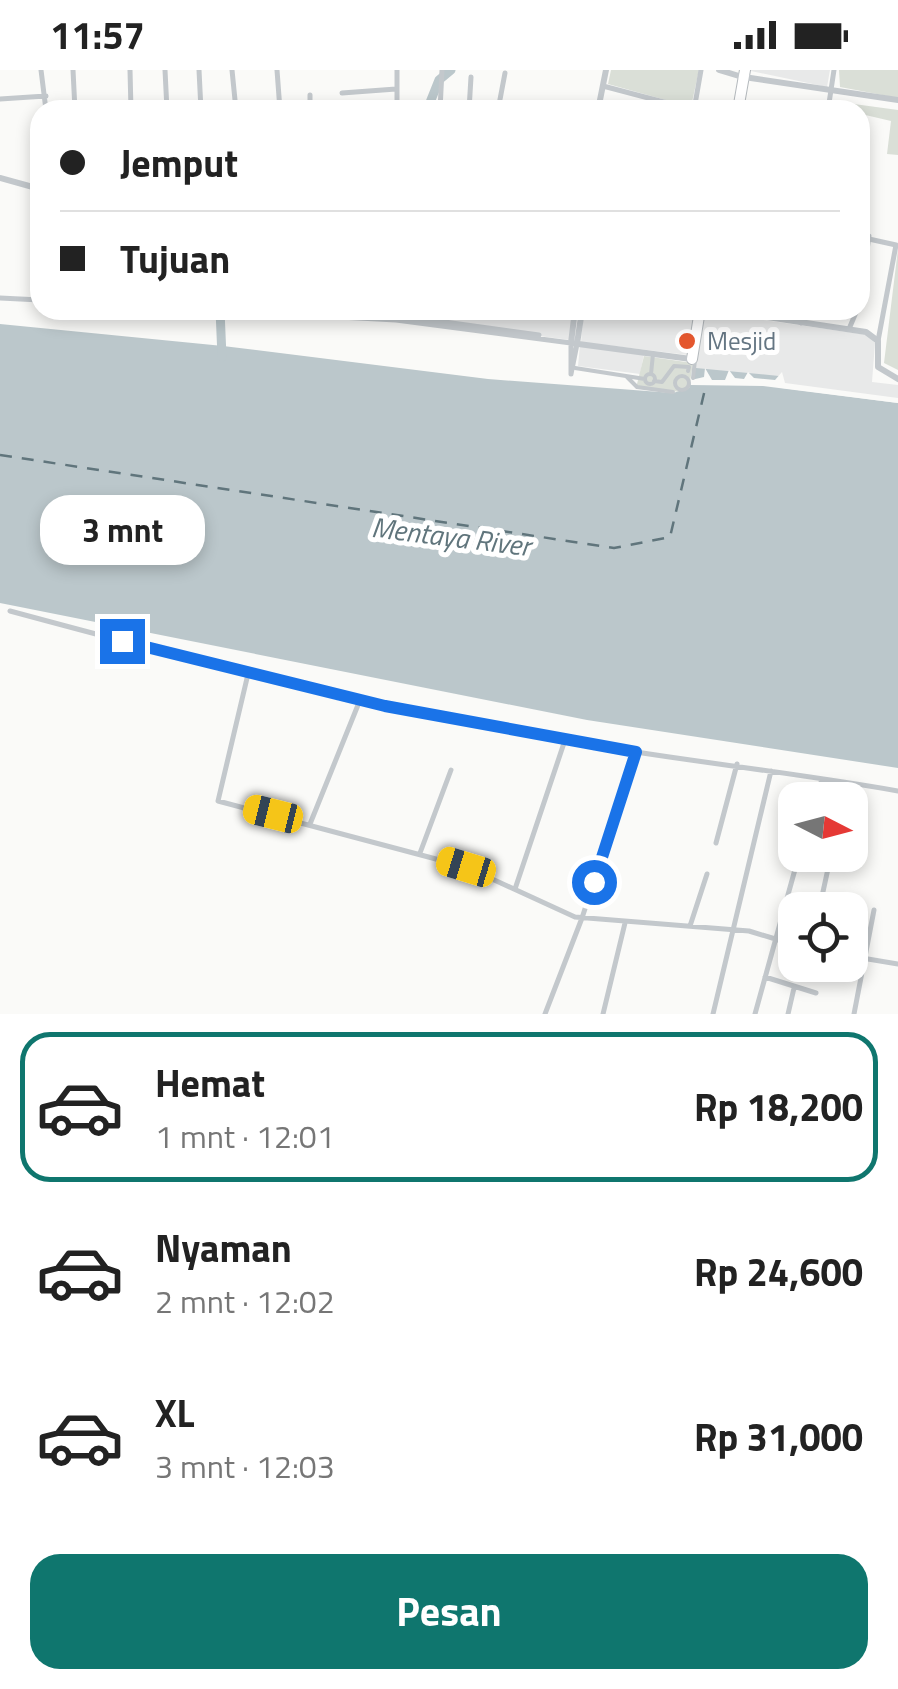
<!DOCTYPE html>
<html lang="id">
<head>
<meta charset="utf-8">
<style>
	body { margin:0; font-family:"Titillium Web",sans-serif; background:#f6f6f6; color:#222; height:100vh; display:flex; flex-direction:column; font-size:38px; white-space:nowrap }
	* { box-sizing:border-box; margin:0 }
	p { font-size:32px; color:#767676 }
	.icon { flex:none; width:55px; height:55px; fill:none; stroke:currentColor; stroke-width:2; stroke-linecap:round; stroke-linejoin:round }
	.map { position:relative; height:944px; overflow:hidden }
	.panel { display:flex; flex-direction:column; background:#fff; flex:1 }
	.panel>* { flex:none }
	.top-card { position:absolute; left:30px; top:30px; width:840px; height:220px; border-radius:30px; box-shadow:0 5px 15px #0003; display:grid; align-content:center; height:220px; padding:0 30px; background:#fff }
	.needle { width:65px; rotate:96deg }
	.fabs { position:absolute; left:778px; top:712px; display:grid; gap:20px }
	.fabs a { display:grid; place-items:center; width:90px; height:90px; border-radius:20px; background:#fff; box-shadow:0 5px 15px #0003; font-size:50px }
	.end { position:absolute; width:45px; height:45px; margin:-22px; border:12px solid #1a73e8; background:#fff; box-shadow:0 0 0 5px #fff }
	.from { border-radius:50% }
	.bubble { position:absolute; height:70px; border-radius:30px; background:#fff; box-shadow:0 5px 15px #0003; font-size:32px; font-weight:700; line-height:70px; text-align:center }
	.car { position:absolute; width:30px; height:60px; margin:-30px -15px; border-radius:12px; box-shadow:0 0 8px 2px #0007; background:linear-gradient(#f5c518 24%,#345 0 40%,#f5c518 0 76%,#345 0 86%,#f5c518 0) }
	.top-card b { display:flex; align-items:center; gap:35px; height:95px; font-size:38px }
	.top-card b+b { border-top:2px solid #e0e0e0 }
	.top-card i { width:25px; height:25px; background:#222 }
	ul { padding:18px 0 0; list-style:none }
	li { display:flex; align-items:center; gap:30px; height:150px; margin:0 20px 15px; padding:0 10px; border:5px solid transparent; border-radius:30px }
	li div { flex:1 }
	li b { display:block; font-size:38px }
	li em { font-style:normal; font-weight:700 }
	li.on { border-color:#0f766e }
	li>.icon { width:90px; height:90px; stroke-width:1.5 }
	.cta { display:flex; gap:20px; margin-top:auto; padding:20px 30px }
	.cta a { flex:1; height:115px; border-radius:30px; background:#0f766e; color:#fff; font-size:40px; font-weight:700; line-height:115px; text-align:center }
	.status { display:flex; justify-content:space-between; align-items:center; height:70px; padding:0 50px; background:#fff; direction:ltr }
	.status svg { height:28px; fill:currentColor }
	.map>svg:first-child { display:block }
</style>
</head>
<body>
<div class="status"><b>11:57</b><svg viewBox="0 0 49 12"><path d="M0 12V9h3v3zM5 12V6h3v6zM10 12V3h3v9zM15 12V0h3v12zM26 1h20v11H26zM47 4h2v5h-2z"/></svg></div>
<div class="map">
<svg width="898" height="944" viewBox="0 0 898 944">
	<rect width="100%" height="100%" fill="#fafaf8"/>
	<path fill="#e8e9e9" d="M746 0H830L827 17Z
		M397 240H573L570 270 397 248Z
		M584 240H695L688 285 581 272Z
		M709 242 868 265 875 273 872 312 898 315V333L763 316 691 315 704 244Z
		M580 275 644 284 640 304 578 296Z"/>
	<path fill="#dadfd7" d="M611 0H699L691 37 608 14Z
		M839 0H898V28L840 17Z
		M854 34 898 40V85L887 84 891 51 844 40Z
		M898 179V300L884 293Z
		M644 286 693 293 689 318 683 322 636 318Z"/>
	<path fill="#bbc7cb" d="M0 254 223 276 488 309 673 323 689 318 696 298 779 306 782 318 898 333V698L587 650 0 533Z"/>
	<path fill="#fafaf8" d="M705 298 712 310H725L729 300 735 308 744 309 748 302 754 308 775 310 782 302 785 313 898 328V333L763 316 691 315V310L704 307Z"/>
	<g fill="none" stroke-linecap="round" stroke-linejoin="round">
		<path stroke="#bbc7cb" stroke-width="9" d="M427 40 439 10 451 0
			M220 240 222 287"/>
		<path stroke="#60757c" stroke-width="2.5" stroke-dasharray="12 10" stroke-linecap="butt" d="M0 385 614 478 670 467 706 315"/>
		<defs>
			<path id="trunk" d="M738 40 745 0
				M692 289 700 240"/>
		</defs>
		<use href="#trunk" stroke="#b4b9bd" stroke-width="12"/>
		<path stroke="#c3c8cc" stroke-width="4" d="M575 298 645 309
			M645 309a5 5 0 1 1 10 0a5 5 0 1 1-10 0Z
			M651 304 653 284
			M675 313a7 7 0 1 1 14 0a7 7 0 1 1-14 0Z
			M627 307 637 317 673 322
			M693 308 695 290
			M654 311 662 312 674 296 689 297 688 301"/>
		<path stroke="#c3c8cc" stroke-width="5" d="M41 0 46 40
			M73 0 75 40
			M130 0 131 40
			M165 0 167 40
			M199 0 201 40
			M232 0 236 40
			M277 0 280 40
			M397 0V40
			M603 16 694 40
			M342 23 396 19
			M310 25V40
			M0 29 46 26
			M463 39 469 40 471 7
			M440 40 442 0
			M498 40 505 3
			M694 40 701 0
			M828 40 834 0
			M36 118 40 89
			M860 162 869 166 860 230
			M869 169 896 175 878 271
			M0 228 40 230
			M34 230 40 126
			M204 240 396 250 571 273V304
			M394 245 539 265
			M801 253 803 240
			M849 259 857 240
			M571 304 577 274
			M10 541C180 587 349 631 522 663 646 687 773 699 898 721
			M248 604 218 731 466 797 575 847 749 861 795 875
			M816 730 822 709
			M310 754 360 630
			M716 773 737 694
			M420 783 451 700
			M515 819 565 670
			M819 840 831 785
			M690 856 707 804
			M850 886 898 894
			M765 907 816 923
			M545 944 582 848 636 682
			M603 944 625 853
			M713 944 771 701
			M755 944 799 785
			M788 944 794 918
			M854 944 874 840"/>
		<path stroke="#c3c8cc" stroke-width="6" d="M719 0 739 6
			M744 7 898 30
			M598 40 606 0
			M0 108 40 119
			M575 240 571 273 691 289
			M721 240 866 262 878 271V297L898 309
			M577 274 582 240"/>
		<use href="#trunk" stroke="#fff" stroke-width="10"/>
	</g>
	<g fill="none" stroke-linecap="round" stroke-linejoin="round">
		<path stroke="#1a73e8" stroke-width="12" d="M122 571 385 636 636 682 594 812"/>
	</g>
	<circle fill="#e4572e" stroke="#fff" stroke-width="4" cx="687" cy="271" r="10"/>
	<g text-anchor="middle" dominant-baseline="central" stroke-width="10" stroke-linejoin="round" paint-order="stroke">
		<g font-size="25" fill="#657683" stroke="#fff" text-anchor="start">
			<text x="707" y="271">Mesjid</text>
		</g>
		<g font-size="28" font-style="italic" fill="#60757c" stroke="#fff">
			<text transform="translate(451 466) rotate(7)">Mentaya River</text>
		</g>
	</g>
</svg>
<div class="fabs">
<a><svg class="needle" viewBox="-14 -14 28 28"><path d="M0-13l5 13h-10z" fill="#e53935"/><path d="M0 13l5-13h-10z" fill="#767676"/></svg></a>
<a><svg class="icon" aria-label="locate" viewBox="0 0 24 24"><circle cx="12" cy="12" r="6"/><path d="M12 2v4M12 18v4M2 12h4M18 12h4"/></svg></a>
</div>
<i class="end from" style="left:594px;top:812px"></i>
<i class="end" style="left:122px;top:571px"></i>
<div class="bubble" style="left:40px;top:425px;width:165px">3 mnt</div>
<i class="car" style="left:273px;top:744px;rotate:284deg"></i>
<i class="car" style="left:466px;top:797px;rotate:287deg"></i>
<div class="top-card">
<b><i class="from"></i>Jemput</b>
<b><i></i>Tujuan</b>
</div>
</div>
<section class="panel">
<ul>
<li class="on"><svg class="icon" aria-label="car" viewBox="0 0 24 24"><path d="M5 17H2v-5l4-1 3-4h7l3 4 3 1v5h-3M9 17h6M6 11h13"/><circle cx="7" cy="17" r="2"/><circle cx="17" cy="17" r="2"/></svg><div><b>Hemat</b><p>1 mnt · 12:01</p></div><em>Rp 18,200</em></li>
<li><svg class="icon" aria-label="car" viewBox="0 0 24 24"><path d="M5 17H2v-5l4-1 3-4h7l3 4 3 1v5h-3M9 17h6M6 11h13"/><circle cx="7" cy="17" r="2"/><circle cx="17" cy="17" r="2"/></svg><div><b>Nyaman</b><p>2 mnt · 12:02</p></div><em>Rp 24,600</em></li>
<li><svg class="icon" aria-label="car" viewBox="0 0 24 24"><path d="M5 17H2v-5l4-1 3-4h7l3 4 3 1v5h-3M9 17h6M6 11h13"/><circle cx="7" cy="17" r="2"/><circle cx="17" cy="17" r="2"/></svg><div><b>XL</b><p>3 mnt · 12:03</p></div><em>Rp 31,000</em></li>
</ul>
<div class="cta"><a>Pesan</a></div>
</section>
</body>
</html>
